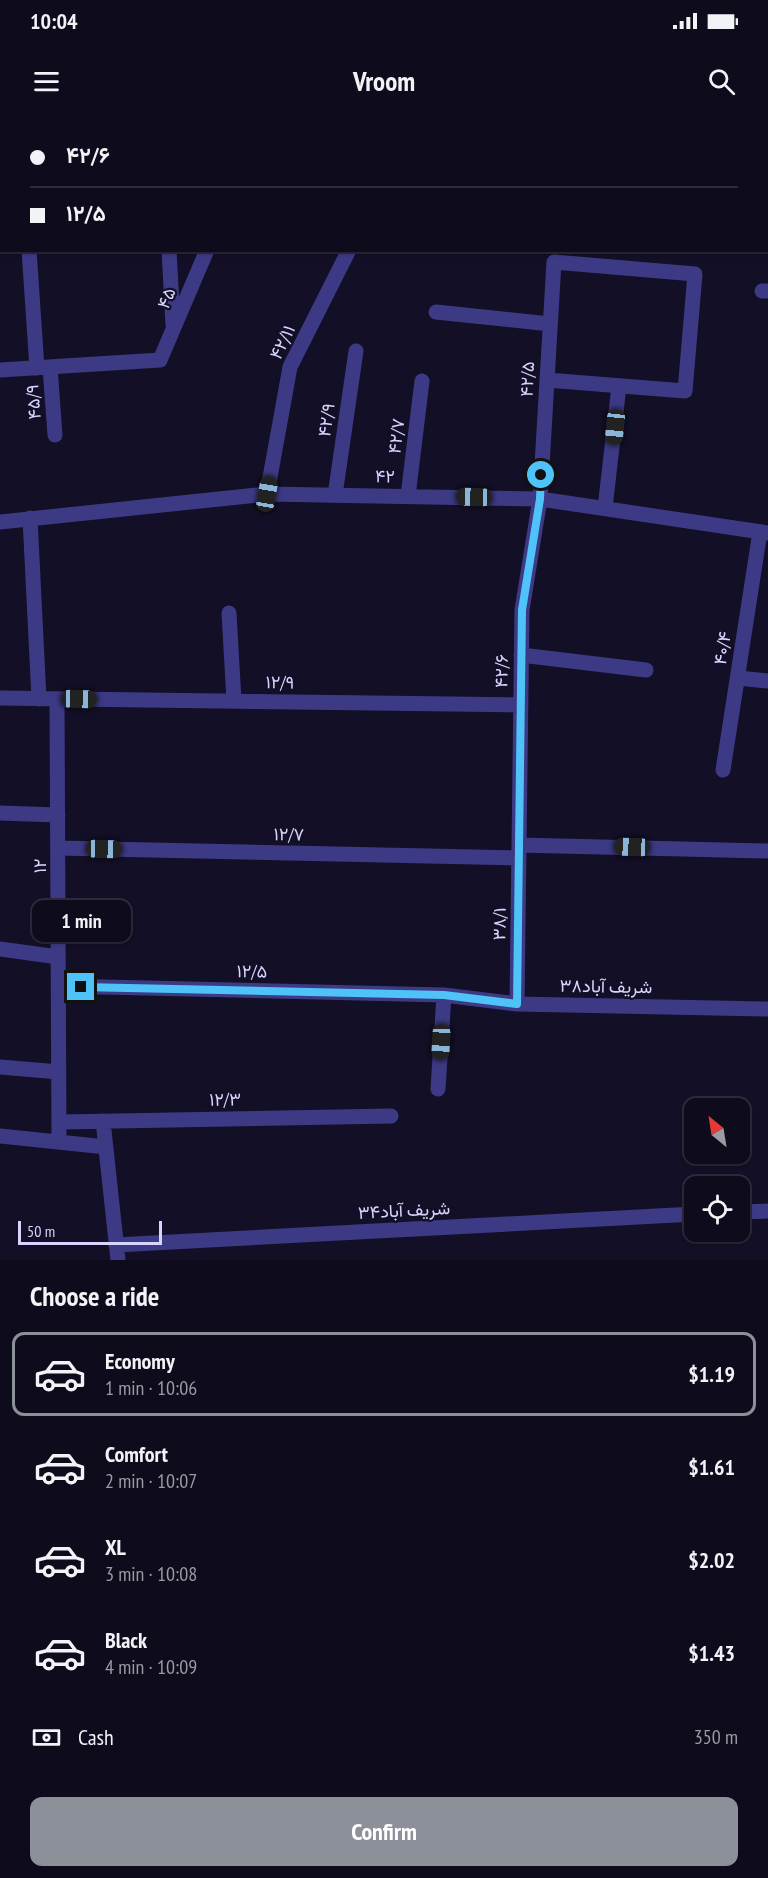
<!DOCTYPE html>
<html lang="en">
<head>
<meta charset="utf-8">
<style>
	body { margin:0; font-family:"PT Sans Narrow",Vazirmatn,sans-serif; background:#171425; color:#f1f3f6; height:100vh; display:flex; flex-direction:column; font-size:22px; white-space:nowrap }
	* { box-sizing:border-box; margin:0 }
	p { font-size:20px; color:#9b9ba3 }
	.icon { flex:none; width:33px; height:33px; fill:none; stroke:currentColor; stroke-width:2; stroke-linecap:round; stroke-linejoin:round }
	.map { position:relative; height:1140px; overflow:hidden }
	.panel { display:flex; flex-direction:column; background:#0e0b1c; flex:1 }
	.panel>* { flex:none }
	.banner { position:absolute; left:0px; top:0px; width:768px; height:132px; box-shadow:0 2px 4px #0004,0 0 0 2px #2e2b3b; display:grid; align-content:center; height:132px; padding:0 30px; background:#0e0b1c }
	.needle { width:39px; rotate:330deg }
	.buttons { position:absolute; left:684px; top:978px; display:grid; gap:12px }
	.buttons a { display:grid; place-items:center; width:66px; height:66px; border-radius:12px; background:#0e0b1c; box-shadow:0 2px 4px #0004,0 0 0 2px #2e2b3b; font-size:30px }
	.scale { position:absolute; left:18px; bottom:15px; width:144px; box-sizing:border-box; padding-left:6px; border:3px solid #d9d4ff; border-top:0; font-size:16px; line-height:21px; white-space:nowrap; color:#d9d4ff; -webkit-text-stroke:4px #130f26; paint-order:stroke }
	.end { position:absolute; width:27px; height:27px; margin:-14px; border:8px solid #4fc3f7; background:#111; box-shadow:0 0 0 3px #111 }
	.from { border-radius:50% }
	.bubble { position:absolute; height:42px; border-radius:12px; background:#0e0b1c; box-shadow:0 2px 4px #0004,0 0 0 2px #2e2b3b; font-size:20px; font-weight:700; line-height:42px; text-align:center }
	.car { position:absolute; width:18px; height:36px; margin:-18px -9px; border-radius:8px; box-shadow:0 0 4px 2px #0007; background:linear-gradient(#222 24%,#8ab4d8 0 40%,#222 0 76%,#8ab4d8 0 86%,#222 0) }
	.banner b { display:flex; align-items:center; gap:21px; height:57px; font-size:22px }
	.banner b+b { border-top:2px solid #2e2b3b }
	.banner i { width:15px; height:15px; background:#f1f3f6 }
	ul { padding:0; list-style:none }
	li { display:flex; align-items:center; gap:18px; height:84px; margin:0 12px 9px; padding:0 18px; border:3px solid transparent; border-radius:12px }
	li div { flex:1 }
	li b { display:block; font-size:22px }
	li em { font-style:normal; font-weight:700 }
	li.on { border-color:#8c9099 }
	li>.icon { width:54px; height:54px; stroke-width:1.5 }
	h2 { padding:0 30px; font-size:27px; line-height:72px }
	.pay { display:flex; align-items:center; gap:15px; height:66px; padding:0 30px; font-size:22px }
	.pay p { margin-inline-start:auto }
	.primary-button { display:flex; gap:12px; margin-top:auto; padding:12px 30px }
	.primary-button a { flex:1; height:69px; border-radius:12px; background:#8c9099; color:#fff; font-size:24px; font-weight:700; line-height:69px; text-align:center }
	.status { display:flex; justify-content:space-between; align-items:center; height:42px; padding:0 30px; background:#0e0b1c; direction:ltr }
	.status svg { height:16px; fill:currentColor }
	header { display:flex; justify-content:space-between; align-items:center; height:78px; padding:0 30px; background:#0e0b1c; font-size:27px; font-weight:700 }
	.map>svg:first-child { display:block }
</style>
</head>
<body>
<div class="status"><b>10:04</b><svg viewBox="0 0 49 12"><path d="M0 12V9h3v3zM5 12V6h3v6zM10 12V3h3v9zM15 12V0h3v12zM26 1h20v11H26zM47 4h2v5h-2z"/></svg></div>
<header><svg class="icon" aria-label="menu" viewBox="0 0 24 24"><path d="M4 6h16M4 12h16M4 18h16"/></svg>Vroom<svg class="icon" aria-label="search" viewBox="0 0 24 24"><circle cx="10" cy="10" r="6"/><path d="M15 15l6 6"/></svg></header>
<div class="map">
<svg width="768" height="1140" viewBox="0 0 768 1140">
	<rect width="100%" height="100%" fill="#130f26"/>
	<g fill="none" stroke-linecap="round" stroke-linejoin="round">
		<path stroke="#3d3a85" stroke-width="15" d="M609 0 623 2
			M385 2 386 0
			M766 19 768 20
			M0 36H2
			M29 130 37 248
			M169 130 173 205
			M762 171H768
			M436 192 550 204
			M50 247 55 315
			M0 250 160 240 207 130
			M267 374 290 247 349 130
			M335 375 356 231
			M408 376 422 261
			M605 388 619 266
			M30 398 39 579
			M0 402 267 374 540 379 768 413
			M229 493 234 581
			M521 535 646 550
			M738 558 768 561
			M0 578 521 585
			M57 579 59 1022
			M723 650 760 412
			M0 693 58 695
			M519 725 768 731
			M58 728 519 738
			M0 829 58 837
			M59 866 444 875 517 884 768 889
			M517 884 522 490 540 379 554 142 695 154 685 271 547 260
			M0 947 59 952
			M438 969 444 875
			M103 1001 118 1140
			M59 1002 391 996
			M0 1016 106 1027
			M740 1092 768 1091
			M116 1125 694 1094"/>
	</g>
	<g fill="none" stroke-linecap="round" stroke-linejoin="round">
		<path stroke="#4fc3f7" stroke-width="8" d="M81 867 444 875 517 884 522 490 540 379 541 355"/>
	</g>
	<g text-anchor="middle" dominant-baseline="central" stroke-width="4.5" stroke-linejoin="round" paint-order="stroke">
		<g font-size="18" fill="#d9d4ff" stroke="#130f26">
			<text transform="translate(166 178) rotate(-67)">۴۵</text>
			<text transform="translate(282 222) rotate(-64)">۴۲/۱۱</text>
			<text transform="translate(527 259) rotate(-87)">۴۲/۵</text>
			<text transform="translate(33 282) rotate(-94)">۴۵/۹</text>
			<text transform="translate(326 300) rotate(-82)">۴۲/۹</text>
			<text transform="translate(396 316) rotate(-83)">۴۲/۷</text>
			<text transform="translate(385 356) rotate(1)">۴۲</text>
			<text transform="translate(722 528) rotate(-81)">۴۰/۴</text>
			<text transform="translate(501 551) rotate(-89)">۴۲/۶</text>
			<text transform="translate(280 562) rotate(1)">۱۲/۹</text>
			<text transform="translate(289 714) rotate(1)">۱۲/۷</text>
			<text transform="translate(39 746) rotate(-90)">۱۲</text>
			<text transform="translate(499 804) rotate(-89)">۳۸/۱</text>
			<text transform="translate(252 851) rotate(1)">۱۲/۵</text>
			<text transform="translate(606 866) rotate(1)">شریف آباد۳۸</text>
			<text transform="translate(225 979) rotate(-1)">۱۲/۳</text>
			<text transform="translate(404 1090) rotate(-3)">شریف آباد۳۴</text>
		</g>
	</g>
</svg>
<div class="buttons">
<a><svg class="needle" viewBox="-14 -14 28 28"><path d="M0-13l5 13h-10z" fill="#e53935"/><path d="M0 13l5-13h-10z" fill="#9b9ba3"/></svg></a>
<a><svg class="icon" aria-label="locate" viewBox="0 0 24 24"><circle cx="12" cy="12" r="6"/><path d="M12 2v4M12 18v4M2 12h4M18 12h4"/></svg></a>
</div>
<div class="scale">50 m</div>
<i class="end from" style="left:541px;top:355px"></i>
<i class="end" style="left:81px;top:867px"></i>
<div class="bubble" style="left:32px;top:780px;width:99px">1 min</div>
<i class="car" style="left:615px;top:307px;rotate:186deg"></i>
<i class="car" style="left:267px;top:374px;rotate:10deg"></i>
<i class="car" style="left:474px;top:377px;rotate:271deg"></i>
<i class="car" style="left:79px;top:579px;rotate:91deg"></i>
<i class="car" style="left:632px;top:727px;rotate:272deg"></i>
<i class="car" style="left:104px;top:729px;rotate:91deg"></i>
<i class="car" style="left:441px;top:922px;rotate:183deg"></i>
<div class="banner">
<b><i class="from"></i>۴۲/۶</b>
<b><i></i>۱۲/۵</b>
</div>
</div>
<section class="panel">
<h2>Choose a ride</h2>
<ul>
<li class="on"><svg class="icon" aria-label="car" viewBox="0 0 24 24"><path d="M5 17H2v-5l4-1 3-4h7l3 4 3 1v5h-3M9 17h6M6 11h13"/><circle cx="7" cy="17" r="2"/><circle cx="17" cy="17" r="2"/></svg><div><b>Economy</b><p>1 min · 10:06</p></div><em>$1.19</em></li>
<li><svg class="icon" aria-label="car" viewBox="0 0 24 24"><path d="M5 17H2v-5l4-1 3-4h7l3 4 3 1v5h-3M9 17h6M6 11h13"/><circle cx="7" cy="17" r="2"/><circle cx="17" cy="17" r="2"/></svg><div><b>Comfort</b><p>2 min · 10:07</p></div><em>$1.61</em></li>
<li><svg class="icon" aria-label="car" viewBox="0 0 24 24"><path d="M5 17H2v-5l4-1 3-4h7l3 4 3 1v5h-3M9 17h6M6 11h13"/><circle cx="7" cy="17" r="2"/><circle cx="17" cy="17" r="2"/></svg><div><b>XL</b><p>3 min · 10:08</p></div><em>$2.02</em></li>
<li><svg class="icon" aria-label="car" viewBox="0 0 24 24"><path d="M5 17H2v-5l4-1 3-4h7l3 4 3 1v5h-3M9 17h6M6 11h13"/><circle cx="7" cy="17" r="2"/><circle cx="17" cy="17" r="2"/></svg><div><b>Black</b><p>4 min · 10:09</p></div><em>$1.43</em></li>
</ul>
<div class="pay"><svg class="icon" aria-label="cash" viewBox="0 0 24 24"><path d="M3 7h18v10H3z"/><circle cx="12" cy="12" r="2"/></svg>Cash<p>350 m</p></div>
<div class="primary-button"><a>Confirm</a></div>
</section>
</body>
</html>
